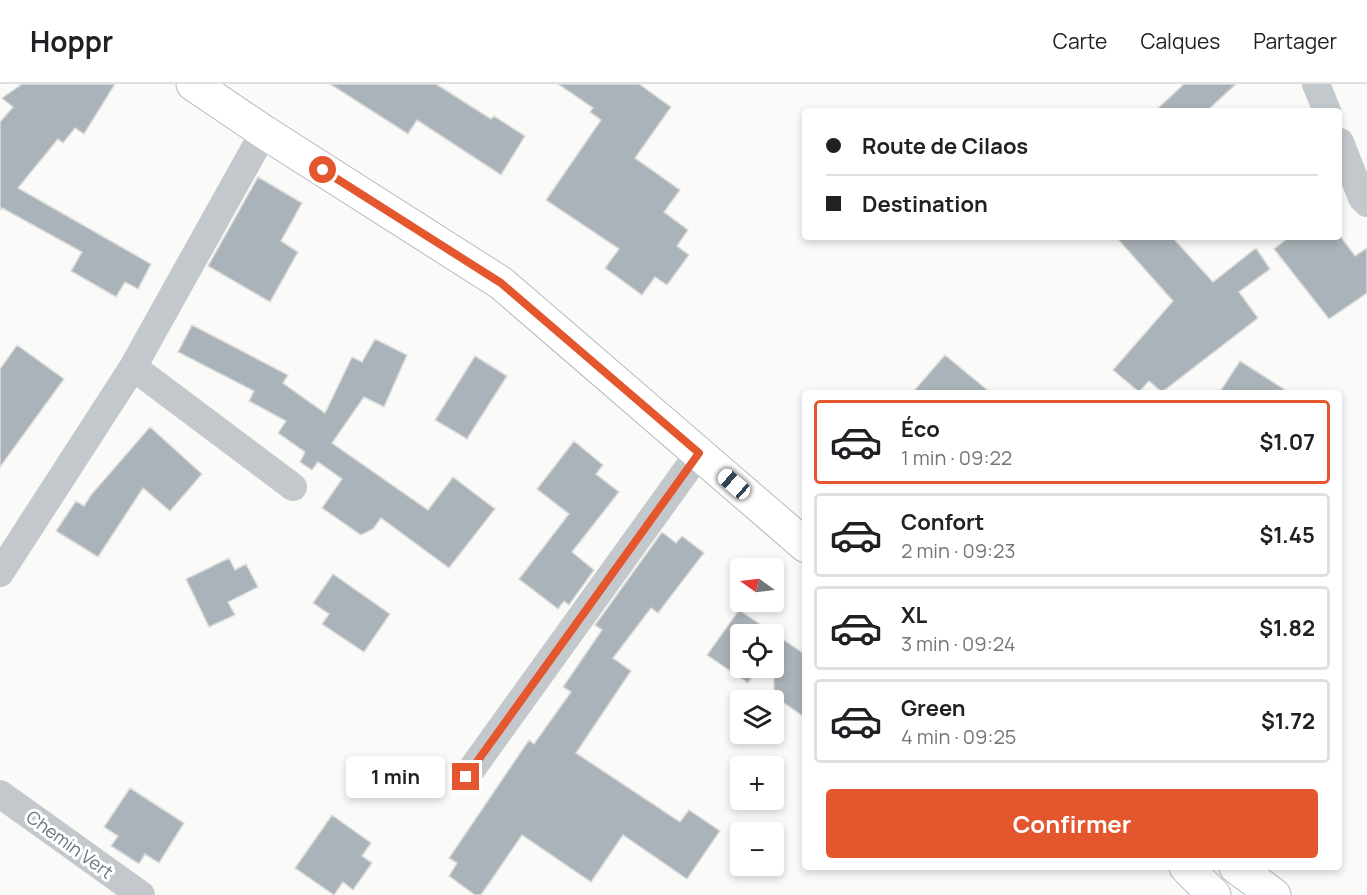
<!DOCTYPE html>
<html lang="fr">
<head>
<meta charset="utf-8">
<style>
	body { margin:0; font-family:Manrope,sans-serif; background:#f6f6f6; color:#202124; height:100vh; display:flex; flex-direction:column; font-size:22px; white-space:nowrap }
	* { box-sizing:border-box; margin:0 }
	p { font-size:20px; color:#757577 }
	.icon { flex:none; width:33px; height:33px; fill:none; stroke:currentColor; stroke-width:2; stroke-linecap:round; stroke-linejoin:round }
	.map { position:relative; flex:1; overflow:hidden }
	.drawer { position:absolute; left:802px; top:306px; width:540px; height:480px; display:flex; flex-direction:column; background:#fff; border-radius:6px; box-shadow:0 3px 9px #0003 }
	.drawer>* { flex:none }
	.hud { position:absolute; left:802px; top:24px; width:540px; height:132px; border-radius:6px; box-shadow:0 3px 9px #0003; display:grid; align-content:center; height:132px; padding:0 24px; background:#fff }
	.needle { width:39px; rotate:284deg }
	.fabs { position:absolute; left:730px; top:474px; display:grid; gap:12px }
	.fabs a { display:grid; place-items:center; width:54px; height:54px; border-radius:6px; background:#fff; box-shadow:0 3px 9px #0003; font-size:30px }
	.end { position:absolute; width:27px; height:27px; margin:-14px; border:8px solid #e4572e; background:#fff; box-shadow:0 0 0 3px #fff }
	.from { border-radius:50% }
	.bubble { position:absolute; height:42px; border-radius:6px; background:#fff; box-shadow:0 3px 9px #0003; font-size:20px; font-weight:700; line-height:42px; text-align:center }
	.car { position:absolute; width:18px; height:36px; margin:-18px -9px; border-radius:8px; box-shadow:0 0 4px 2px #0007; background:linear-gradient(#fff 24%,#345 0 40%,#fff 0 76%,#345 0 86%,#fff 0) }
	.hud b { display:flex; align-items:center; gap:21px; height:57px; font-size:22px }
	.hud b+b { border-top:2px solid #e0e0e0 }
	.hud i { width:15px; height:15px; background:#202124 }
	ul { padding:10px 0 0; list-style:none }
	li { display:flex; align-items:center; gap:18px; height:84px; margin:0 12px 9px; padding:0 12px; border:3px solid #e0e0e0; border-radius:6px }
	li div { flex:1 }
	li b { display:block; font-size:22px }
	li em { font-style:normal; font-weight:700 }
	li.on { border-color:#e4572e }
	li>.icon { width:54px; height:54px; stroke-width:1.5 }
	.action { display:flex; gap:12px; margin-top:auto; padding:12px 24px }
	.action a { flex:1; height:69px; border-radius:6px; background:#e4572e; color:#fff; font-size:24px; font-weight:700; line-height:69px; text-align:center }
	header { display:flex; align-items:center; gap:36px; box-sizing:border-box; height:84px; padding:0 30px; background:#fff; border-bottom:2px solid #e0e0e0 }
	header strong { font-size:28px }
	nav { display:flex; gap:33px; margin-inline-start:auto; font-size:21px }
	.map>svg:first-child { display:block }
</style>
</head>
<body>
<header>
<strong>Hoppr</strong>
<nav><a>Carte</a><a>Calques</a><a>Partager</a></nav>
</header>
<div class="map">
<svg width="1367" height="811" viewBox="0 0 1367 811">
	<rect width="100%" height="100%" fill="#fafaf8"/>
	<path fill="#aab3b9" stroke="#dcdcda" stroke-width="1.5" d="M22 0H115L84 50 75 44 63 59 58 55 18 104 151 180 138 205 125 198 116 213 71 187 82 168 2 124 0 126V38L13 23 2 14Z
		M330 0H436L491 35 494 32 525 52 501 91 417 36 408 50Z
		M558 0H639L671 23 635 74 680 106 664 128 688 146 677 162 689 171 667 201 655 193 642 211 605 184 619 165 546 116 601 36 590 28 593 24Z
		M1184 0H1236L1207 27H1155Z
		M258 93 302 119 281 157 298 168 270 218 208 182Z
		M1116 153H1172L1213 198 1256 164 1270 185 1239 208 1258 234 1162 308 1149 297 1139 308 1113 286 1173 217Z
		M1289 153H1341L1355 172 1367 164V209L1329 235 1274 165Z
		M192 241 288 291 283 299 325 329 352 273 362 278 375 255 407 271 384 323 364 313 332 359 428 426 453 393 495 425 449 484 381 434 373 445 361 451 322 424 342 395 318 378 312 386 300 378 305 368 278 349 286 337 249 317 254 307 178 268Z
		M17 261 64 295 0 383V285Z
		M945 271 991 309H912Z
		M475 272 507 292 467 355 435 336Z
		M1240 277 1290 309H1219Z
		M150 343 202 390 170 427 143 404 98 473 56 447 76 417 84 422 91 411Z
		M574 357 603 381 596 390 619 408 572 468 594 486 569 521 564 517 558 525 519 495 569 430 537 405Z
		M662 448 676 459 682 452 704 469 658 529 651 524 613 574 631 587 576 669 680 738 689 726 720 747 687 795 623 751 591 798 522 751 481 811H475L449 792 457 779 449 774 529 656 534 660 571 608 563 603 602 546 595 541Z
		M229 474 235 486 246 480 258 503 228 518 235 531 209 543 186 495Z
		M333 490 390 530 364 568 322 540 329 530 313 519Z
		M739 526 806 571V634L774 612V550H741V584H759L748 599 707 571Z
		M130 704 184 739 159 779 145 770 139 780 111 762 118 752 104 743Z
		M332 731 371 759 362 772 372 779 353 806 343 798 334 811 295 784Z"/>
	<g fill="none" stroke-linecap="round" stroke-linejoin="round">
		<defs>
			<path id="secondary" d="M193 0 264 48 501 199 806 462
				M1186 783 1214 811
				M1236 783 1274 811"/>
		</defs>
		<use href="#secondary" stroke="#b3babf" stroke-width="35"/>
		<path stroke="#c3c8cc" stroke-width="28" d="M1316 0 1327 27
			M1340 58 1362 114 1367 119
			M133 283 293 403
			M0 489 133 283 264 48
			M466 693 699 369
			M0 710 141 811"/>
		<use href="#secondary" stroke="#fff" stroke-width="33"/>
	</g>
	<g fill="none" stroke-linecap="round" stroke-linejoin="round">
		<path stroke="#e4572e" stroke-width="8" d="M323 86 501 199 699 369 466 693"/>
	</g>
	<g text-anchor="middle" dominant-baseline="central" stroke-width="6" stroke-linejoin="round" paint-order="stroke">
		<g font-size="18" fill="#657683" stroke="#fff">
			<text transform="translate(70 760) rotate(36)">Chemin Vert</text>
		</g>
	</g>
</svg>
<div class="fabs">
<a><svg class="needle" viewBox="-14 -14 28 28"><path d="M0-13l5 13h-10z" fill="#e53935"/><path d="M0 13l5-13h-10z" fill="#757577"/></svg></a>
<a><svg class="icon" aria-label="locate" viewBox="0 0 24 24"><circle cx="12" cy="12" r="6"/><path d="M12 2v4M12 18v4M2 12h4M18 12h4"/></svg></a>
<a><svg class="icon" aria-label="layers" viewBox="0 0 24 24"><path d="M12 4l9 5-9 5-9-5zM3 14l9 5 9-5"/></svg></a>
<a>+</a>
<a>−</a>
</div>
<i class="end from" style="left:323px;top:86px"></i>
<i class="end" style="left:466px;top:693px"></i>
<div class="bubble" style="left:346px;top:672px;width:99px">1 min</div>
<i class="car" style="left:734px;top:400px;rotate:311deg"></i>
<div class="hud">
<b><i class="from"></i>Route de Cilaos</b>
<b><i></i>Destination</b>
</div>
<section class="drawer">
<ul>
<li class="on"><svg class="icon" aria-label="car" viewBox="0 0 24 24"><path d="M5 17H2v-5l4-1 3-4h7l3 4 3 1v5h-3M9 17h6M6 11h13"/><circle cx="7" cy="17" r="2"/><circle cx="17" cy="17" r="2"/></svg><div><b>Éco</b><p>1 min · 09:22</p></div><em>$1.07</em></li>
<li><svg class="icon" aria-label="car" viewBox="0 0 24 24"><path d="M5 17H2v-5l4-1 3-4h7l3 4 3 1v5h-3M9 17h6M6 11h13"/><circle cx="7" cy="17" r="2"/><circle cx="17" cy="17" r="2"/></svg><div><b>Confort</b><p>2 min · 09:23</p></div><em>$1.45</em></li>
<li><svg class="icon" aria-label="car" viewBox="0 0 24 24"><path d="M5 17H2v-5l4-1 3-4h7l3 4 3 1v5h-3M9 17h6M6 11h13"/><circle cx="7" cy="17" r="2"/><circle cx="17" cy="17" r="2"/></svg><div><b>XL</b><p>3 min · 09:24</p></div><em>$1.82</em></li>
<li><svg class="icon" aria-label="car" viewBox="0 0 24 24"><path d="M5 17H2v-5l4-1 3-4h7l3 4 3 1v5h-3M9 17h6M6 11h13"/><circle cx="7" cy="17" r="2"/><circle cx="17" cy="17" r="2"/></svg><div><b>Green</b><p>4 min · 09:25</p></div><em>$1.72</em></li>
</ul>
<div class="action"><a>Confirmer</a></div>
</section>
</div>
</body>
</html>
